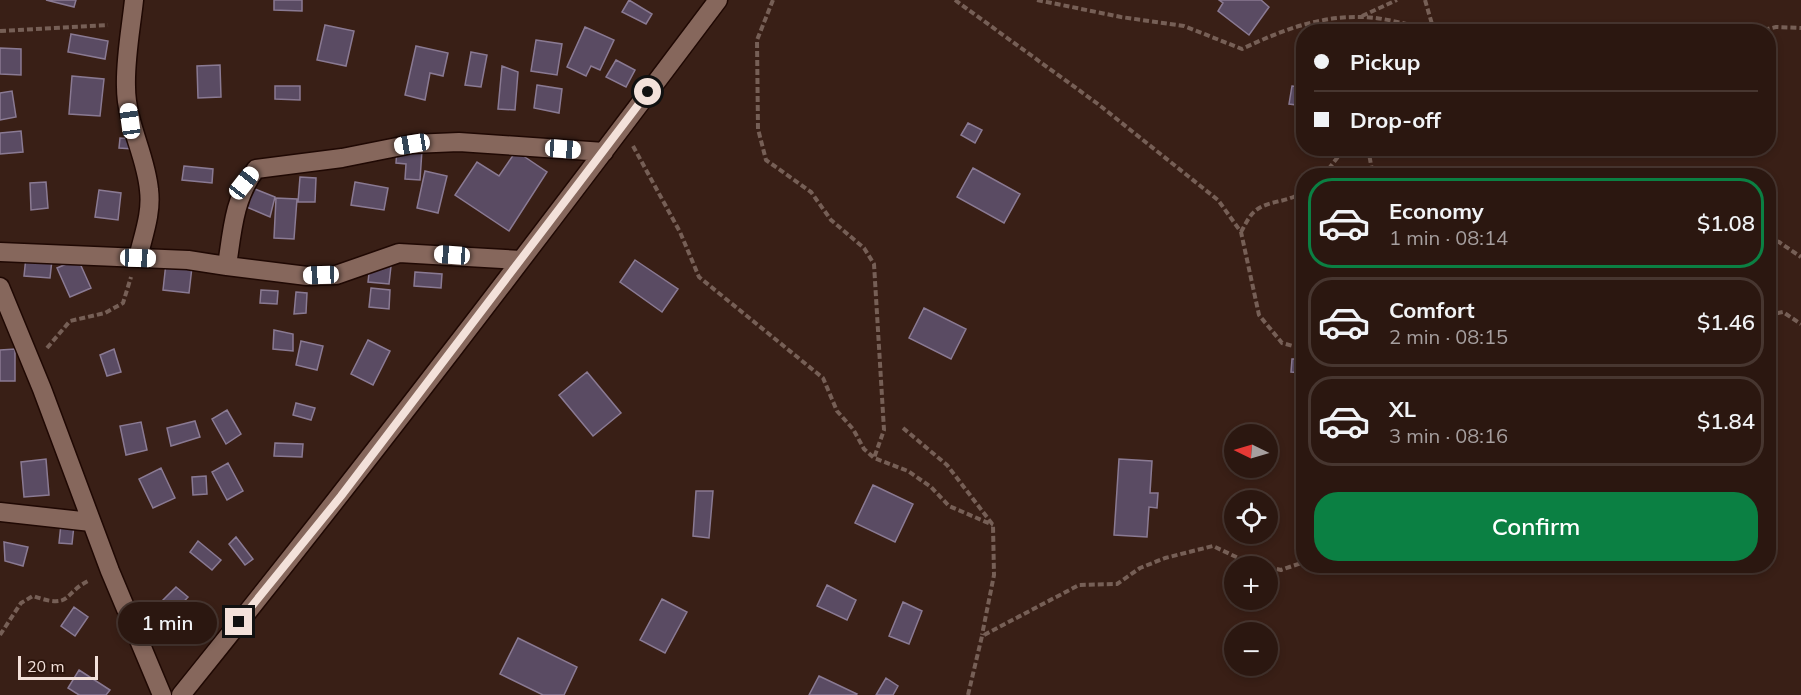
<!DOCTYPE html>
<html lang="en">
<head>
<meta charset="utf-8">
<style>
	body { margin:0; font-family:Mulish,sans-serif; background:#37241e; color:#f1f3f6; height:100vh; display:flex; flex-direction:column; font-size:22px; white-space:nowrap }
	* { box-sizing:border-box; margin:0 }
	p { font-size:20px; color:#a69f9f }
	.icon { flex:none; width:33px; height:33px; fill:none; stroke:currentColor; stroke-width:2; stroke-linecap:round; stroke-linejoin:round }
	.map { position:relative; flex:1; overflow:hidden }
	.side { position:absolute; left:1296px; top:168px; width:480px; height:405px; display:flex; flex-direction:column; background:#2b1710; border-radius:24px; box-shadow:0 3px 9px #0003,0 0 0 2px #473630 }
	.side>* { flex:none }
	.guide { position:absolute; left:1296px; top:24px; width:480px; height:132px; border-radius:24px; box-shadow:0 3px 9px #0003,0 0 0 2px #473630; display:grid; align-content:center; height:132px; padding:0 18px; background:#2b1710 }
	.needle { width:39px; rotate:275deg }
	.fabs { position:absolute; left:1224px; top:424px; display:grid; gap:12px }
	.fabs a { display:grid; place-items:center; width:54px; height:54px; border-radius:50%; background:#2b1710; box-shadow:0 3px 9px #0003,0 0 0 2px #473630; font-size:30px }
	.scale { position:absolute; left:18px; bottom:15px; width:80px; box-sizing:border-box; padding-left:6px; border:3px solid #f3e1da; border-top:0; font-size:16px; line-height:21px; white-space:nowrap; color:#f3e1da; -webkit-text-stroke:4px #2e160d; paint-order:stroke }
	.end { position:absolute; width:27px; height:27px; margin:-14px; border:8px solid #f3e1da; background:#111; box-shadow:0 0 0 3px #111 }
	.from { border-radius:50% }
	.bubble { position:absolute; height:42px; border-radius:21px; background:#2b1710; box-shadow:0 3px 9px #0003,0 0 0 2px #473630; font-size:20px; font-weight:600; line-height:42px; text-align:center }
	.car { position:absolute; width:18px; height:36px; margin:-18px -9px; border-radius:8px; box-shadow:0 0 4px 2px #0007; background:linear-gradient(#fff 24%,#345 0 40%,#fff 0 76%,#345 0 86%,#fff 0) }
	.guide b { display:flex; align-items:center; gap:21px; height:57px; font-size:22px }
	.guide b+b { border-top:2px solid #473630 }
	.guide i { width:15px; height:15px; background:#f1f3f6 }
	ul { padding:10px 0 0; list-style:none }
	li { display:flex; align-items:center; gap:18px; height:90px; margin:0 12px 9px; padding:0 6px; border:3px solid #473630; border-radius:24px }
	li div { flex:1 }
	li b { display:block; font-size:22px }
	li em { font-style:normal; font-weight:600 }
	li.current { border-color:#0b8043 }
	li>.icon { width:54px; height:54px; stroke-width:1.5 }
	.cta { display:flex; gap:12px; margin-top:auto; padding:12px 18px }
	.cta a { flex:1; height:69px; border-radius:24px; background:#0b8043; color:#fff; font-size:24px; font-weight:600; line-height:69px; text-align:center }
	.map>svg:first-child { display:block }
</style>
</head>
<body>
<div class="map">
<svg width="1801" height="695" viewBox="0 0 1801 695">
	<rect width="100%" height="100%" fill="#391f16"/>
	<path fill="#5a4b63" stroke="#8a7a93" stroke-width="1.5" d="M46 0H76L74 7Z
		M274 0H302V11L274 10Z
		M629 0 652 14 646 24 622 12Z
		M1219 0H1261L1269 7 1249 35 1218 11 1223 3Z
		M325 25 354 31 346 66 317 60Z
		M585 27 614 40 600 70 591 66 586 76 567 67Z
		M71 34 108 41 105 59 68 52Z
		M536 40 562 44 557 75 531 71Z
		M416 46 448 53 443 76 430 73 425 100 405 95Z
		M0 48 21 49V75L0 74Z
		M471 52 487 55 481 87 465 85Z
		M616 60 635 70 626 87 606 77Z
		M220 65 221 97 198 98 197 66Z
		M502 66 518 72 515 110 498 109Z
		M72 76 104 79 100 116 69 114Z
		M537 85 562 89 559 113 534 108Z
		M275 86H300V100L275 99Z
		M1292 86 1304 88V106L1289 104Z
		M12 91 16 117 0 120V93Z
		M968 123 982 130 975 143 961 135Z
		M21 131 23 152 0 154V133Z
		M120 138 133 139V149L119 148Z
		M397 149 422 150 420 180 405 179 406 164 396 163Z
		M516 151 547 172 509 231 455 195 477 162 499 176Z
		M184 166 213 169 212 183 182 180Z
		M973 168 1020 194 1004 223 957 197Z
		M425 171 447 176 438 213 417 208Z
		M300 177 316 178 315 202H298Z
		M46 182 48 208 31 210 30 183Z
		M355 182 388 188 384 210 351 205Z
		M250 187 275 197 270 217 242 205Z
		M99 190 121 193 118 220 95 217Z
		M276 198 297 199 294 239 274 238Z
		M26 257 52 260 50 278 24 276Z
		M78 259 91 288 70 297 57 268Z
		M635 260 678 289 662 312 620 282Z
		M166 263 192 267 189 293 163 290Z
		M370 264 391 266 389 284 368 282Z
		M415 272 442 274 441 288 414 286Z
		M371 288 390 290 389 309 369 307Z
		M261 290 278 291 277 304 260 303Z
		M296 292 307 293 306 313 294 314Z
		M924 308 966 329 951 359 909 338Z
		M274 330 293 334V351L273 349Z
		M368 340 390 351 373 385 351 374Z
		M301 341 323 346 317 370 296 365Z
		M15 349V381H0V350Z
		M114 349 121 372 107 376 100 355Z
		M1292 359H1304L1303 373 1291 372Z
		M587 372 621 413 593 436 559 395Z
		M1296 388H1304V458H1295Z
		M296 403 315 408 311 420 293 415Z
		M227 410 241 434 226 444 212 419Z
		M195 421 200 437 171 446 167 428Z
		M141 422 147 450 126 455 120 426Z
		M275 443 303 444 302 457 274 456Z
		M46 459 49 495 24 497 21 462Z
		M1119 459 1152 461 1150 493H1158L1157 508 1149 507 1147 537 1114 535Z
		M228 463 243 491 227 500 212 472Z
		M161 468 175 498 153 508 139 479Z
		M206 476 207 494 193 495 192 477Z
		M873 485 913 504 895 542 855 523Z
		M696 491H713L709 538 693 536Z
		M61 524 74 525 72 544 59 543Z
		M236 537 253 559 245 565 229 544Z
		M198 541 221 560 212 570 190 552Z
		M4 542 28 547 23 566 5 561Z
		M827 585 856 600 847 620 817 606Z
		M176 587 188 597 175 611 163 600Z
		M662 599 687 612 665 653 640 640Z
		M903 602 922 611 909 644 889 636Z
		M74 607 88 617 75 636 61 626Z
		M518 638 577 667 564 695H543L500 674Z
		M79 670 110 690 106 695H79L68 688Z
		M819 676 857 694 856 695H809Z
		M886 678 898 686 893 695H876Z"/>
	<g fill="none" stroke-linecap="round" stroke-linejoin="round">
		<defs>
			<path id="street" d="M134 0C131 28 125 59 126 87 126 123 146 155 149 190 152 213 143 236 138 258
				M0 252 188 260 227 266C232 232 234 197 256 169L342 158 412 144 459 142 604 152
				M227 266 307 276 336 275 399 253 521 260
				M0 287 42 389 110 571 162 695
				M0 512 91 522
				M181 695C365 467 542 234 718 0"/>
		</defs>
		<use href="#street" stroke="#1f0803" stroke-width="21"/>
		<path stroke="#765f56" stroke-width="4" stroke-dasharray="6 3" stroke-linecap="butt" d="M773 0 757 40 758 129 766 160 811 192 831 220 864 248 874 264 884 430 874 458
			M955 0 1098 104 1218 200 1241 232 1259 315 1282 343 1304 349
			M1037 0 1121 17 1184 26 1242 49C1280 31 1318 16 1361 17 1389 17 1418 29 1447 32
			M1425 0 1434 31
			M1362 16 1397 0
			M0 31 108 25
			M1755 32 1776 27 1801 28
			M633 146 680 232 699 277 823 378 837 411 853 429 864 449 874 458 908 471 931 487 949 506 993 525
			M1368 148 1373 176
			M1323 176 1345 148
			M1241 232C1245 225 1249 216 1255 211 1270 199 1286 204 1304 191
			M1768 238 1779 242 1801 257
			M1768 315 1783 312 1801 324
			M47 348 70 321 105 313 123 303 131 277
			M903 428 947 465 993 525 994 575 982 635
			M1268 567 1281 570 1304 562
			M0 635 21 603 33 596C73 610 62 593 90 580
			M968 695 982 636 1079 585 1117 584 1140 568 1165 558 1213 546 1251 564 1266 567"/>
		<use href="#street" stroke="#86675c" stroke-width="18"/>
	</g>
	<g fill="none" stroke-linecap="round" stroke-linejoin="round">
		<path stroke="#f3e1da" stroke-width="8" d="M239 622 341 496 648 92"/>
	</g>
</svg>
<div class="fabs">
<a><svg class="needle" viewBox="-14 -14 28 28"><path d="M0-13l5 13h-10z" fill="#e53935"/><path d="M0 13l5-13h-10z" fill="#a69f9f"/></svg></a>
<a><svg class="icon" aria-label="locate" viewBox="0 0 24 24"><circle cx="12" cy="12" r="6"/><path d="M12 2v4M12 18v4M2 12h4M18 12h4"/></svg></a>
<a>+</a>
<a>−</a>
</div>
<div class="scale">20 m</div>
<i class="end from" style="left:648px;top:92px"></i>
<i class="end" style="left:239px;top:622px"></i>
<div class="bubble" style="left:118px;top:602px;width:99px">1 min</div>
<i class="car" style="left:130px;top:121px;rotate:352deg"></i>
<i class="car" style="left:412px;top:144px;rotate:261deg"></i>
<i class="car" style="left:563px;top:149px;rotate:94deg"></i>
<i class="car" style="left:244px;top:183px;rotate:38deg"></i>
<i class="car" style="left:452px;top:255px;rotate:274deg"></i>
<i class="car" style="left:138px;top:258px;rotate:92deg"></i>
<i class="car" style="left:321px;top:275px;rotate:268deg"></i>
<div class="guide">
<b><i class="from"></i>Pickup</b>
<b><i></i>Drop-off</b>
</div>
<section class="side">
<ul>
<li class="current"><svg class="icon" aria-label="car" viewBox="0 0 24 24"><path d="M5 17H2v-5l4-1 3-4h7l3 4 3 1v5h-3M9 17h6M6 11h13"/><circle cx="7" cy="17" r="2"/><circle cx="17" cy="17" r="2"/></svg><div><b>Economy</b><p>1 min · 08:14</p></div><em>$1.08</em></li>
<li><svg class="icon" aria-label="car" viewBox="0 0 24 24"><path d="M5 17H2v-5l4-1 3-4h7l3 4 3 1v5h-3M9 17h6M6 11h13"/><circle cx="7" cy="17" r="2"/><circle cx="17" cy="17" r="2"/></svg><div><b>Comfort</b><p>2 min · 08:15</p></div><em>$1.46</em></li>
<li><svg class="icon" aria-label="car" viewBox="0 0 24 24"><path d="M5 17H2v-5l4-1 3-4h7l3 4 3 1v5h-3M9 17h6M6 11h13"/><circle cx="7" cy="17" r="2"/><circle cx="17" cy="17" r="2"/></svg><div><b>XL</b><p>3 min · 08:16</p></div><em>$1.84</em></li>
</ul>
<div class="cta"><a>Confirm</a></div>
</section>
</div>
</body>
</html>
